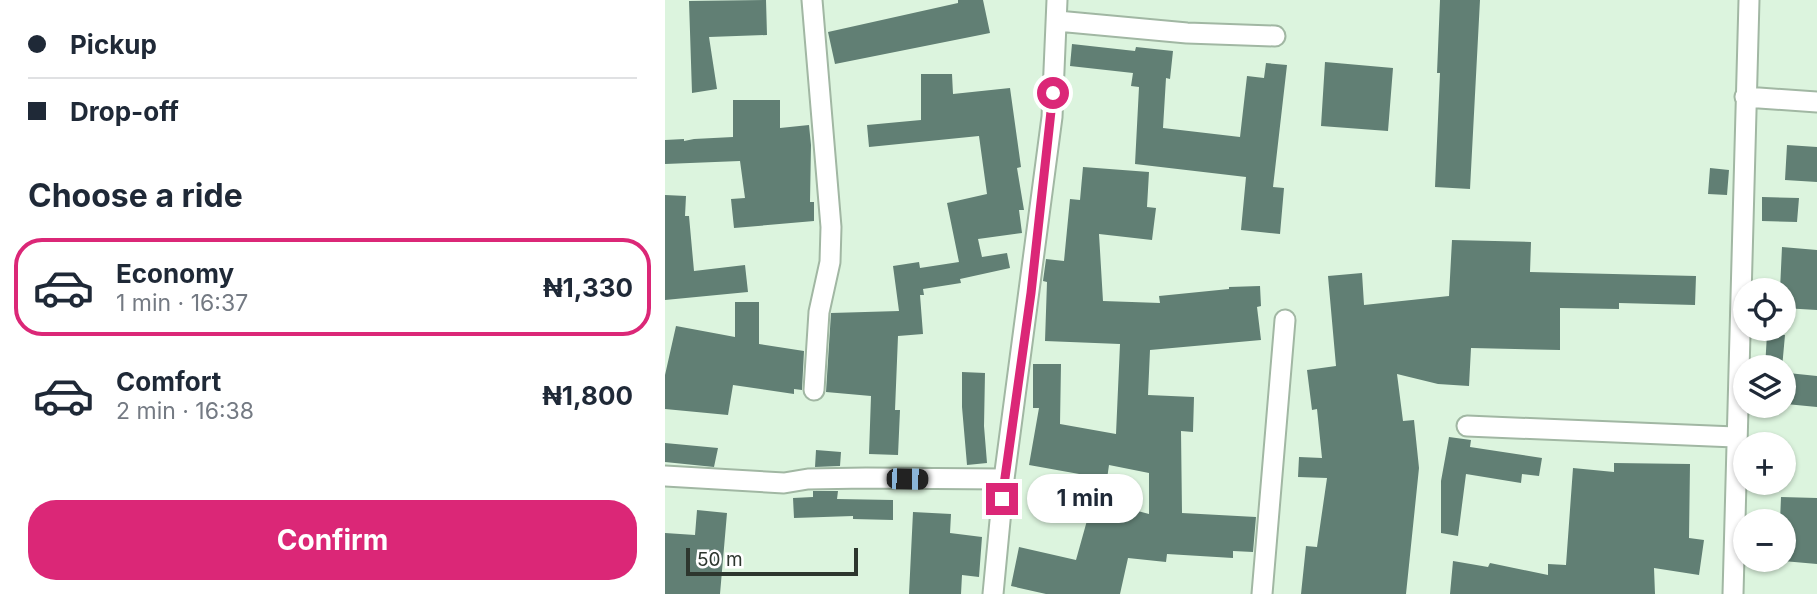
<!DOCTYPE html>
<html lang="en">
<head>
<meta charset="utf-8">
<style>
	body { margin:0; font-family:Inter,sans-serif; background:#f6f6f7; color:#1f2937; height:100vh; display:flex; flex-direction:column; font-size:26px; white-space:nowrap }
	* { box-sizing:border-box; margin:0 }
	p { font-size:23px; color:#747a83 }
	.icon { flex:none; width:38px; height:38px; fill:none; stroke:currentColor; stroke-width:2; stroke-linecap:round; stroke-linejoin:round }
	.map { position:relative; flex:1; overflow:hidden }
	.panel { display:flex; flex-direction:column; background:#fff; width:665px }
	.panel>* { flex:none }
	.hud { display:grid; align-content:center; height:154px; padding:0 28px; background:#fff }
	.buttons { position:absolute; left:1068px; top:278px; display:grid; gap:14px }
	.buttons a { display:grid; place-items:center; width:63px; height:63px; border-radius:50%; background:#fff; box-shadow:0 2px 5px #0004; font-size:35px }
	.scale { position:absolute; left:21px; bottom:18px; width:172px; box-sizing:border-box; padding-left:7px; border:4px solid #2d362e; border-top:0; font-size:19px; line-height:24px; white-space:nowrap; color:#2d362e; -webkit-text-stroke:5px #fff; paint-order:stroke }
	.end { position:absolute; width:32px; height:32px; margin:-16px; border:9px solid #db2777; background:#fff; box-shadow:0 0 0 4px #fff }
	.from { border-radius:50% }
	.bubble { position:absolute; height:49px; border-radius:24px; background:#fff; box-shadow:0 2px 5px #0004; font-size:23px; font-weight:700; line-height:49px; text-align:center }
	.car { position:absolute; width:21px; height:42px; margin:-21px -10px; border-radius:9px; box-shadow:0 0 5px 2px #0007; background:linear-gradient(#222 24%,#8ab4d8 0 40%,#222 0 76%,#8ab4d8 0 86%,#222 0) }
	.hud b { display:flex; align-items:center; gap:24px; height:66px; font-size:26px }
	.hud b+b { border-top:2px solid #e0e1e3 }
	.hud i { width:18px; height:18px; background:#1f2937 }
	ul { padding:0; list-style:none }
	li { display:flex; align-items:center; gap:21px; height:98px; margin:0 14px 10px; padding:0 14px; border:4px solid transparent; border-radius:28px }
	li div { flex:1 }
	li b { display:block; font-size:26px }
	li em { font-style:normal; font-weight:700 }
	li.active { border-color:#db2777 }
	li>.icon { width:63px; height:63px; stroke-width:1.5 }
	h2 { padding:0 28px; font-size:32px; line-height:84px }
	.button { display:flex; gap:14px; margin-top:auto; padding:14px 28px }
	.button a { flex:1; height:80px; border-radius:28px; background:#db2777; color:#fff; font-size:28px; font-weight:700; line-height:80px; text-align:center }
	main { display:flex; flex:1; min-height:0 }
	.map>svg:first-child { display:block }
</style>
</head>
<body>
<main>
<section class="panel">
<div class="hud">
<b><i class="from"></i>Pickup</b>
<b><i></i>Drop-off</b>
</div>
<h2>Choose a ride</h2>
<ul>
<li class="active"><svg class="icon" aria-label="car" viewBox="0 0 24 24"><path d="M5 17H2v-5l4-1 3-4h7l3 4 3 1v5h-3M9 17h6M6 11h13"/><circle cx="7" cy="17" r="2"/><circle cx="17" cy="17" r="2"/></svg><div><b>Economy</b><p>1 min · 16:37</p></div><em>₦1,330</em></li>
<li><svg class="icon" aria-label="car" viewBox="0 0 24 24"><path d="M5 17H2v-5l4-1 3-4h7l3 4 3 1v5h-3M9 17h6M6 11h13"/><circle cx="7" cy="17" r="2"/><circle cx="17" cy="17" r="2"/></svg><div><b>Comfort</b><p>2 min · 16:38</p></div><em>₦1,800</em></li>
</ul>
<div class="button"><a>Confirm</a></div>
</section>
<div class="map">
<svg width="1152" height="594" viewBox="0 0 1152 594">
	<rect width="100%" height="100%" fill="#dcf4de"/>
	<path fill="#617f74" d="M101 0 102 35 44 37 52 89 27 93 24 1Z
		M293 0H318L325 33 170 64 163 32 293 3Z
		M775 0H815L805 189 770 187 775 73H772Z
		M407 44 470 51 471 47 508 51 505 79 501 78 498 128 575 137 582 76 599 78 601 63 622 65 608 187 619 188 615 234 576 230 581 177 470 164 474 87 466 86 468 73 405 66Z
		M660 62 728 68 723 131 656 126Z
		M256 74H287L288 94 345 88 356 167 352 168 359 210H354L357 233 313 239 317 257 342 253 345 268 295 279 296 283 258 289 259 295H255L258 334 233 336 230 410H235L233 455 204 454 206 396 161 392 166 313 234 311 228 266 254 262 255 268 294 262 282 203 322 194 314 136 204 147 202 125 256 120Z
		M68 100H115V128L144 125 146 145 145 202H149V221L69 228 66 199 80 198 75 161 0 164V140L19 139V141L29 139 68 137Z
		M1122 145 1152 147V182L1120 180Z
		M418 167 484 172 482 207 491 208 487 240 434 234 438 301 495 303 494 296 564 289V287L595 286 596 306 592 307 596 340 485 350 483 395 529 397 528 432 516 431 517 513 591 517 588 552 568 551V558L502 554 501 562 463 558 455 594H381L346 586 354 547 411 560 428 499 484 514V473L444 465 442 479 364 465 374 408H368V364H396L395 424 451 434 455 344 380 341 382 282 378 281 381 259 399 261 405 199 415 200Z
		M1045 168 1064 170 1062 195 1043 194Z
		M0 195 21 196 20 216H24L29 271 80 265 83 292 0 300Z
		M1097 197 1134 198 1132 222 1097 221Z
		M787 240 866 242 865 272 1031 276 1030 305 954 303V309L895 308V350L806 348 804 386 773 384 732 374 738 421 749 420 754 468 741 594H636L641 546 652 547 662 478 633 477 634 457 657 458 652 409 647 410 642 370 671 366 663 276 697 273 699 305 784 296Z
		M1117 247 1152 250V310L1118 308V290H1115Z
		M70 302H94V344L139 351 137 390 129 389V394L68 385 63 415 0 409V375L11 326 70 337Z
		M1102 334 1120 335 1117 368H1100Z
		M297 372 320 373 319 426 322 463 302 465 297 407Z
		M1123 373 1152 376V407L1121 404Z
		M784 437 806 440 805 447 877 458 874 476 857 474 856 483 801 474 793 536 776 533V481Z
		M0 443 53 448 49 467 0 462Z
		M151 450 176 452 175 466 150 467Z
		M949 463 1025 464 1024 538 1039 540 1034 575 989 568 990 594H785L788 561 823 567 825 563 883 575V564L901 565 908 468 949 472Z
		M148 491H173L172 499 228 500V520L188 519V516L129 518 128 498 148 497Z
		M1116 497 1152 498V564L1118 561V522H1115Z
		M32 510 62 513 55 594H0V533L30 535Z
		M248 512 286 514 285 533 317 537 314 577 297 575 296 594H244Z"/>
	<g fill="none" stroke-linecap="round" stroke-linejoin="round">
		<defs>
			<path id="minor" d="M147 0 166 227 165 262 154 312 149 390
				M392 21 522 33 610 36
				M1080 97 1152 102
				M802 426 1070 437
				M0 476 119 483 143 479 201 478 339 479
				M328 594 339 479 387 117 392 0
				M597 594 620 320
				M1068 594 1084 0"/>
		</defs>
		<use href="#minor" stroke="#a1b7a3" stroke-width="23"/>
		<use href="#minor" stroke="#fff" stroke-width="19"/>
	</g>
	<g fill="none" stroke-linecap="round" stroke-linejoin="round">
		<path stroke="#db2777" stroke-width="9" d="M337 499 366 293 388 93"/>
	</g>
</svg>
<div class="buttons">
<a><svg class="icon" aria-label="locate" viewBox="0 0 24 24"><circle cx="12" cy="12" r="6"/><path d="M12 2v4M12 18v4M2 12h4M18 12h4"/></svg></a>
<a><svg class="icon" aria-label="layers" viewBox="0 0 24 24"><path d="M12 4l9 5-9 5-9-5zM3 14l9 5 9-5"/></svg></a>
<a>+</a>
<a>−</a>
</div>
<div class="scale">50 m</div>
<i class="end from" style="left:388px;top:93px"></i>
<i class="end" style="left:337px;top:499px"></i>
<div class="bubble" style="left:362px;top:474px;width:116px">1 min</div>
<i class="car" style="left:242px;top:479px;rotate:91deg"></i>
</div>
</main>
</body>
</html>
